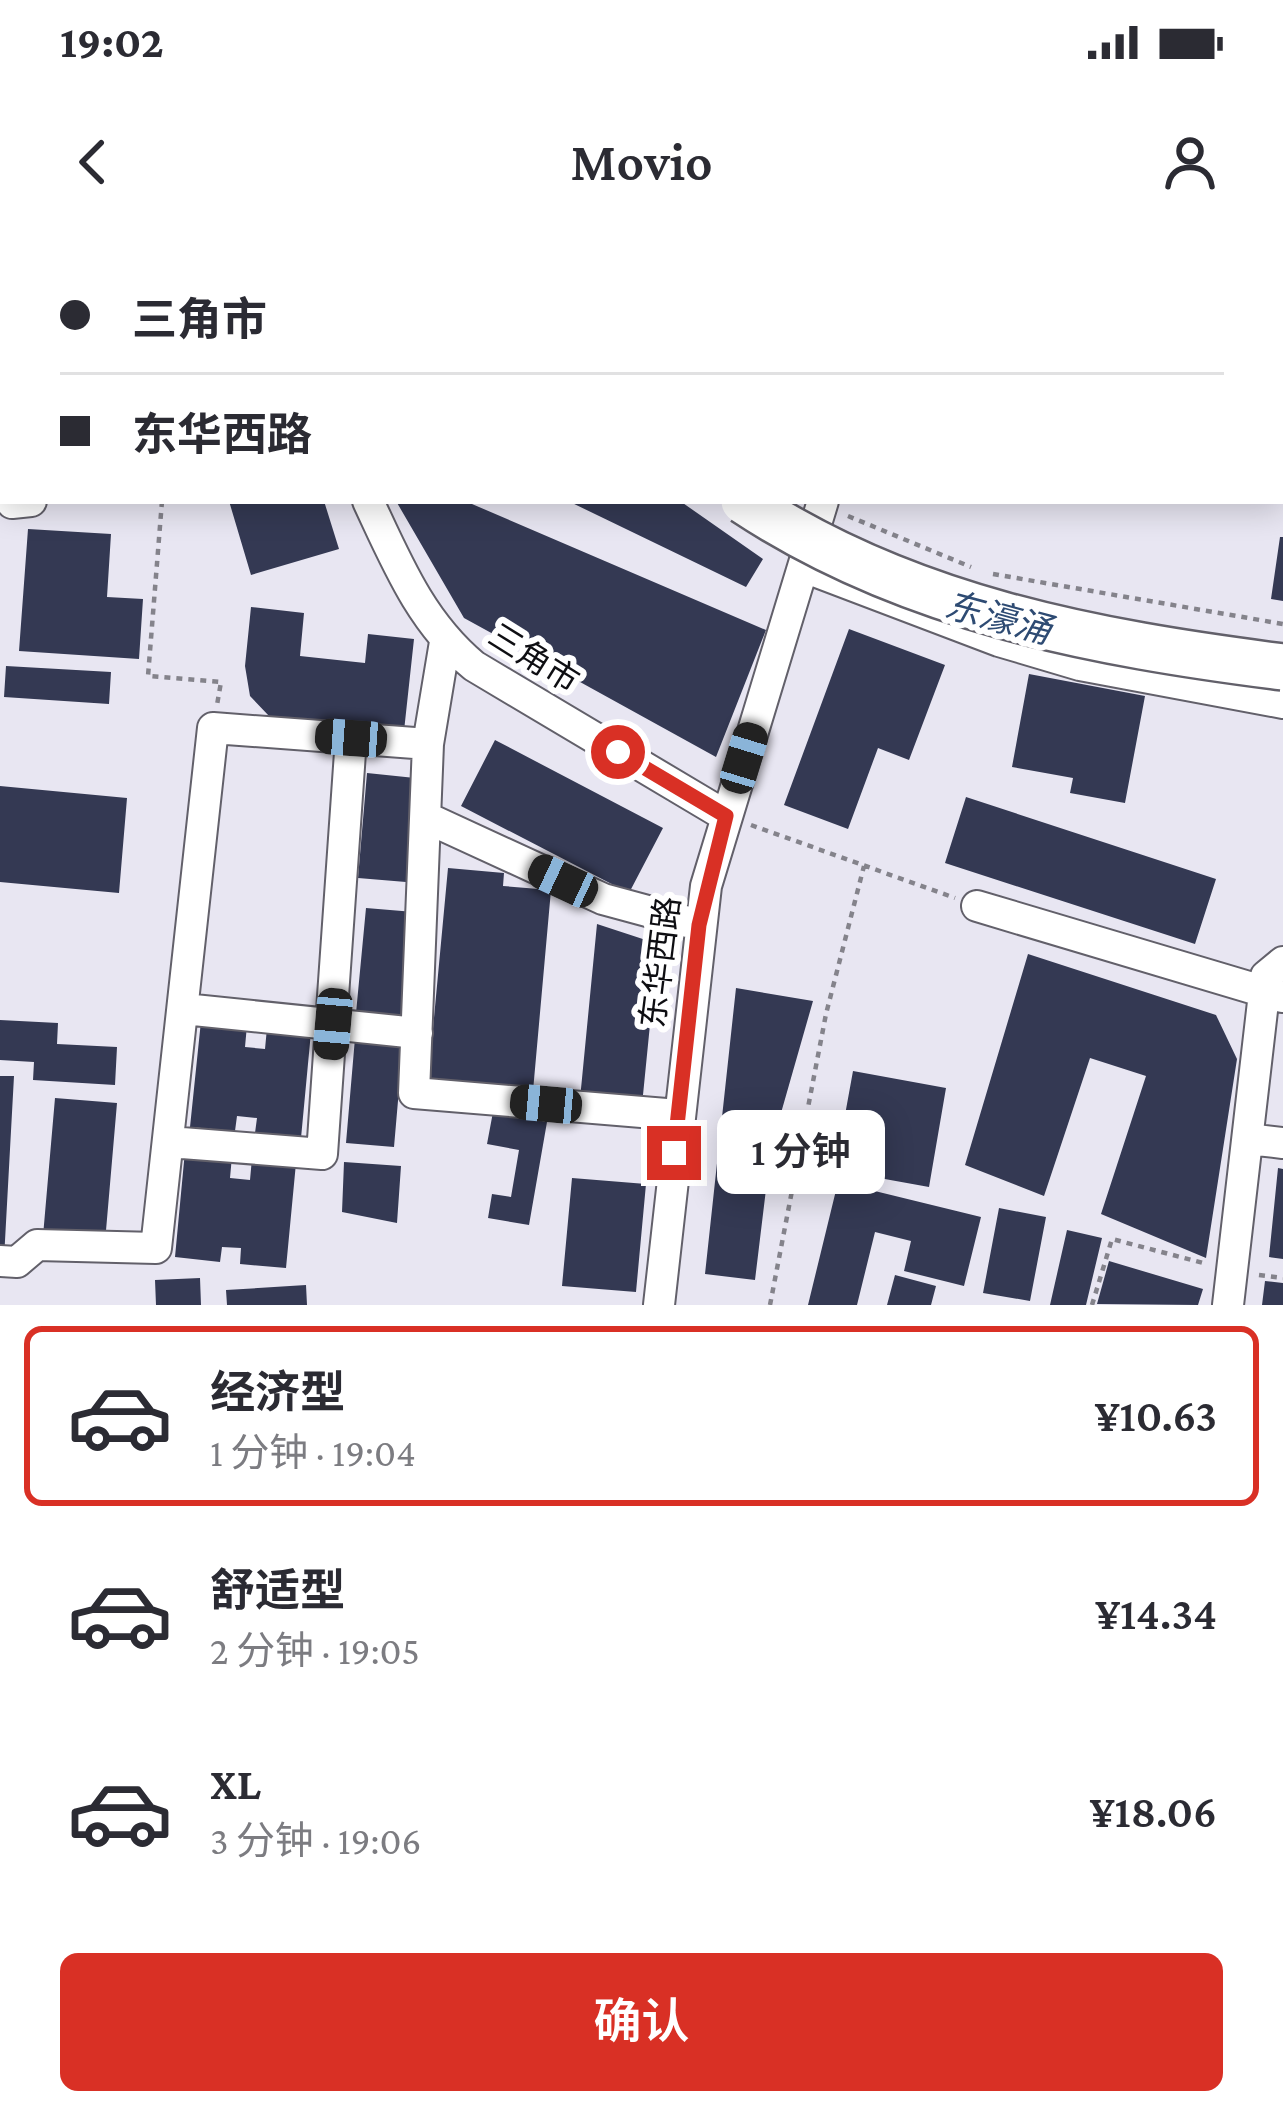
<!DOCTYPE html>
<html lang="zh">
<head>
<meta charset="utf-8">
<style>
	body { margin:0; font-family:"Crimson Pro","Noto Sans SC",serif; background:#f7f7f7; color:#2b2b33; height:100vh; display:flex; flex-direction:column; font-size:45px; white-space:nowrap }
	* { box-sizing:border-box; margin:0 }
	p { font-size:39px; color:#7c7c81 }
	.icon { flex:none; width:66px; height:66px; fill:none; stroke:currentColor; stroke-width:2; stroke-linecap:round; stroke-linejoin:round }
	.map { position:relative; height:1065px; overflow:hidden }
	.sheet { display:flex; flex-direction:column; background:#fff; flex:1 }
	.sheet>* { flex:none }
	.hud { position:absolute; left:0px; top:0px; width:1284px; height:264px; box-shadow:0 6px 30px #0003; display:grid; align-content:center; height:264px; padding:0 60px; background:#fff }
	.end { position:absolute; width:54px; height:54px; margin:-27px; border:15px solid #d93025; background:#fff; box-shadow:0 0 0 6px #fff }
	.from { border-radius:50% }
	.bubble { position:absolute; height:84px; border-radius:18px; background:#fff; box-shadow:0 6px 30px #0003; font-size:39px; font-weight:600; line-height:84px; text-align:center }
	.car { position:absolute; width:36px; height:72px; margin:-36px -18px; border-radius:15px; box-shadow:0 0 9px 3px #0007; background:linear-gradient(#222 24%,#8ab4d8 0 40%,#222 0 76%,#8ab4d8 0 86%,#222 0) }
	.hud b { display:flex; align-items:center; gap:42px; height:114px; font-size:45px }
	.hud b+b { border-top:3px solid #e1e1e2 }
	.hud i { width:30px; height:30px; background:#2b2b33 }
	ul { padding:21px 0 0; list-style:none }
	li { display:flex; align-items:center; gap:36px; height:180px; margin:0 24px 18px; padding:0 36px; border:6px solid transparent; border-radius:18px }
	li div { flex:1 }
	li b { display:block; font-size:45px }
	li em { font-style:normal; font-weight:600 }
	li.on { border-color:#d93025 }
	li>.icon { width:108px; height:108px; stroke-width:1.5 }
	.primary-button { display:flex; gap:24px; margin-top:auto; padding:24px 60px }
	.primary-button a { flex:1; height:138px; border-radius:18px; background:#d93025; color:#fff; font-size:48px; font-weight:600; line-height:138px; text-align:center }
	.status { display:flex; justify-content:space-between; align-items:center; height:84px; padding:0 60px; background:#fff; direction:ltr }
	.status svg { height:33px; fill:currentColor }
	header { display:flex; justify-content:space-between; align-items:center; height:156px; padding:0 60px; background:#fff; font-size:54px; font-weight:600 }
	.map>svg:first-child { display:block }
</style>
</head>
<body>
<div class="status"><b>19:02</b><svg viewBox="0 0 49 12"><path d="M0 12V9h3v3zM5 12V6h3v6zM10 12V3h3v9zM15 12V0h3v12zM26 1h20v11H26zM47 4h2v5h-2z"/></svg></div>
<header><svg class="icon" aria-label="back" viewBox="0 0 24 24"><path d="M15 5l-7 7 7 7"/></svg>Movio<svg class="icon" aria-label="person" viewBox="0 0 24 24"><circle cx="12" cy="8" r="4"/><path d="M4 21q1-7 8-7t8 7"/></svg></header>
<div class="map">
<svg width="1283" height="1065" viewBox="0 0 1283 1065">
	<rect width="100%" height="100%" fill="#e8e6f2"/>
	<path fill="#343953" d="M229 261H324L339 309 251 335Z
		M396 261H465L766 390 716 517 464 378Z
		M568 261H680L763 319 746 347Z
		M28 289 111 294 107 357 143 359 139 419 19 411Z
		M1280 297H1283V361L1271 359Z
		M251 367 304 373 300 416 365 423 368 394 414 399 404 491 269 476 250 456 245 426Z
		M849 389 945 425 909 520 878 508 848 589 784 565Z
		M6 426 111 432 109 464 4 457Z
		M1029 434 1145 456 1125 563 1070 553 1073 538 1012 527Z
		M495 500 663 588 629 653 461 566Z
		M367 533 415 538 406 642 358 638Z
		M0 546 127 558 119 653 0 642Z
		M966 557 1216 639 1195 704 945 623Z
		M448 628 504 633 503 646 551 650 533 851 428 842Z
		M366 668 414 672 405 777 356 773Z
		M597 684 658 704 642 865 580 859Z
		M1028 714 1216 775 1237 819 1206 1018 1101 974 1146 836 1090 818 1044 956 965 925Z
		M736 748 813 761 771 908 755 1040 705 1034Z
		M0 780 58 783 57 804 117 807 115 845 33 840 34 822 0 820Z
		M201 781 247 785 245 807 265 809 267 788 311 792 301 898 255 893 257 878 237 876 235 891 190 887Z
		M355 798 403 803 394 907 346 903Z
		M853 831 946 848 929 947 835 930Z
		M0 836H14L4 1019H0Z
		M55 858 117 863 105 1002 43 996Z
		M493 872 547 882 529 985 488 978 492 954 511 957 519 910 487 904Z
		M185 911 232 916 230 938 250 940 252 918 296 923 286 1028 240 1024 241 1008 222 1007 220 1022 175 1017Z
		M344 922 401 926 397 983 342 972Z
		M1278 928 1283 929V1019L1269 1017Z
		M572 938 646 944 636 1052 562 1046Z
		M838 942 981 977 964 1046 904 1031 911 1001 875 992 857 1065H808Z
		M999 968 1046 977 1030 1061 983 1053Z
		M1067 990 1102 998 1086 1065H1050Z
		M1109 1021 1203 1049 1198 1065 1097 1064Z
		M895 1035 936 1046 931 1065H887Z
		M200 1038 201 1065H156L155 1040Z
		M1265 1041 1283 1043V1065H1262Z
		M306 1045 307 1065H227L226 1050Z"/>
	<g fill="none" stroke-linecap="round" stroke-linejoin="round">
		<defs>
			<path id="minor" d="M0 230 3 238
				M368 261C397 323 421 382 474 426L726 576
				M12 263 31 261
				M804 327 999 401 1080 425 1283 463
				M445 402 428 504 414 853 678 875
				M427 578 603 659 699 685
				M977 666 1282 757
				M184 769 417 793
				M1248 899 1283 903
				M169 902 322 914 351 498
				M0 1021 17 1022 37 1005 156 1008 213 488 428 504
				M659 1065 706 646 823 261
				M1228 1065 1266 736 1283 722"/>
			<path id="major" d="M47 3 52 0
				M92 3 96 0
				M892 3V0
				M0 28 3 27
				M0 59 3 58
				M1281 174H1283
				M1281 201 1283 202"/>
			<path id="highway" d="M0 177 3 174"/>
		</defs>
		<use href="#minor" stroke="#62606a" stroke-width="34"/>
		<use href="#major" stroke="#62606a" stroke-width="44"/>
		<use href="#highway" stroke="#62606a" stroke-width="50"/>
		<path stroke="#84838b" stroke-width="4.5" stroke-dasharray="6 6" stroke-linecap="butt" d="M334 0V3
			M0 136 3 134
			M162 261 148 436 221 442 217 465
			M848 276 971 327
			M993 334 1283 384
			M751 585 955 658
			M1259 1035 1283 1038
			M770 1065 826 774 864 626
			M1092 1065 1112 999 1207 1024"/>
		<use href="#minor" stroke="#fff" stroke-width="30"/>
		<use href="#major" stroke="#fff" stroke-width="39"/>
		<use href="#highway" stroke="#fff" stroke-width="45"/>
		<defs>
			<path id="highway-bridge" d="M744 261C906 368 1093 403 1283 427"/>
		</defs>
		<use href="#highway-bridge" stroke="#62606a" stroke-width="50" stroke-linecap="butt"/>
		<use href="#highway-bridge" stroke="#fff" stroke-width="45"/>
	</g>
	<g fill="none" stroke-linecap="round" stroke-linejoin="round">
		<path stroke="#d93025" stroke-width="15" d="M618 512 726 576 699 685 674 913"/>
	</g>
	<g text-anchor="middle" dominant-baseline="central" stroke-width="12" stroke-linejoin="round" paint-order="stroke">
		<g font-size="33" fill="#0e0e12" stroke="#fff">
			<text transform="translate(534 418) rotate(32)">三角市</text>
			<text transform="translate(660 722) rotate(-83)">东华西路</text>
		</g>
		<g font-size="36" font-style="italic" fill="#2e4b73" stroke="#fff">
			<text transform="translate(998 378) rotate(15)">东濠涌</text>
		</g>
	</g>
</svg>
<i class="end from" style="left:618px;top:512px"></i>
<i class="end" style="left:674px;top:913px"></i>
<div class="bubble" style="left:717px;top:870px;width:168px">1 分钟</div>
<i class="car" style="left:351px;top:498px;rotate:274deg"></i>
<i class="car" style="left:744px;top:518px;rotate:17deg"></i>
<i class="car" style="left:563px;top:641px;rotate:295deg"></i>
<i class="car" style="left:333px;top:784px;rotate:185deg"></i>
<i class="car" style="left:546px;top:864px;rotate:275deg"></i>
<div class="hud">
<b><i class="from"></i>三角市</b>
<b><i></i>东华西路</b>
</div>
</div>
<section class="sheet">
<ul>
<li class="on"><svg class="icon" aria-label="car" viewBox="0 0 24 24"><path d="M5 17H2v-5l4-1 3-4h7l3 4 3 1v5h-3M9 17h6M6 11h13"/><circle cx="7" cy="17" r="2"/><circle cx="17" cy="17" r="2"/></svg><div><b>经济型</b><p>1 分钟 · 19:04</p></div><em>¥10.63</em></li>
<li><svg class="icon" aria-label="car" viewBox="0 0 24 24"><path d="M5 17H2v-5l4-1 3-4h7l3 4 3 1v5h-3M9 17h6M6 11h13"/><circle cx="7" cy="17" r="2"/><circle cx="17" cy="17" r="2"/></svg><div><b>舒适型</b><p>2 分钟 · 19:05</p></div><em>¥14.34</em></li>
<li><svg class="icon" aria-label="car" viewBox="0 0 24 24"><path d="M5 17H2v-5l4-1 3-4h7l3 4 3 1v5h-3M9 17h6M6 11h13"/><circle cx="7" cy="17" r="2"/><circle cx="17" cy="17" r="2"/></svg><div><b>XL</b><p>3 分钟 · 19:06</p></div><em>¥18.06</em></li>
</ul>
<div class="primary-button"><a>确认</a></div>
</section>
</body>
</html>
